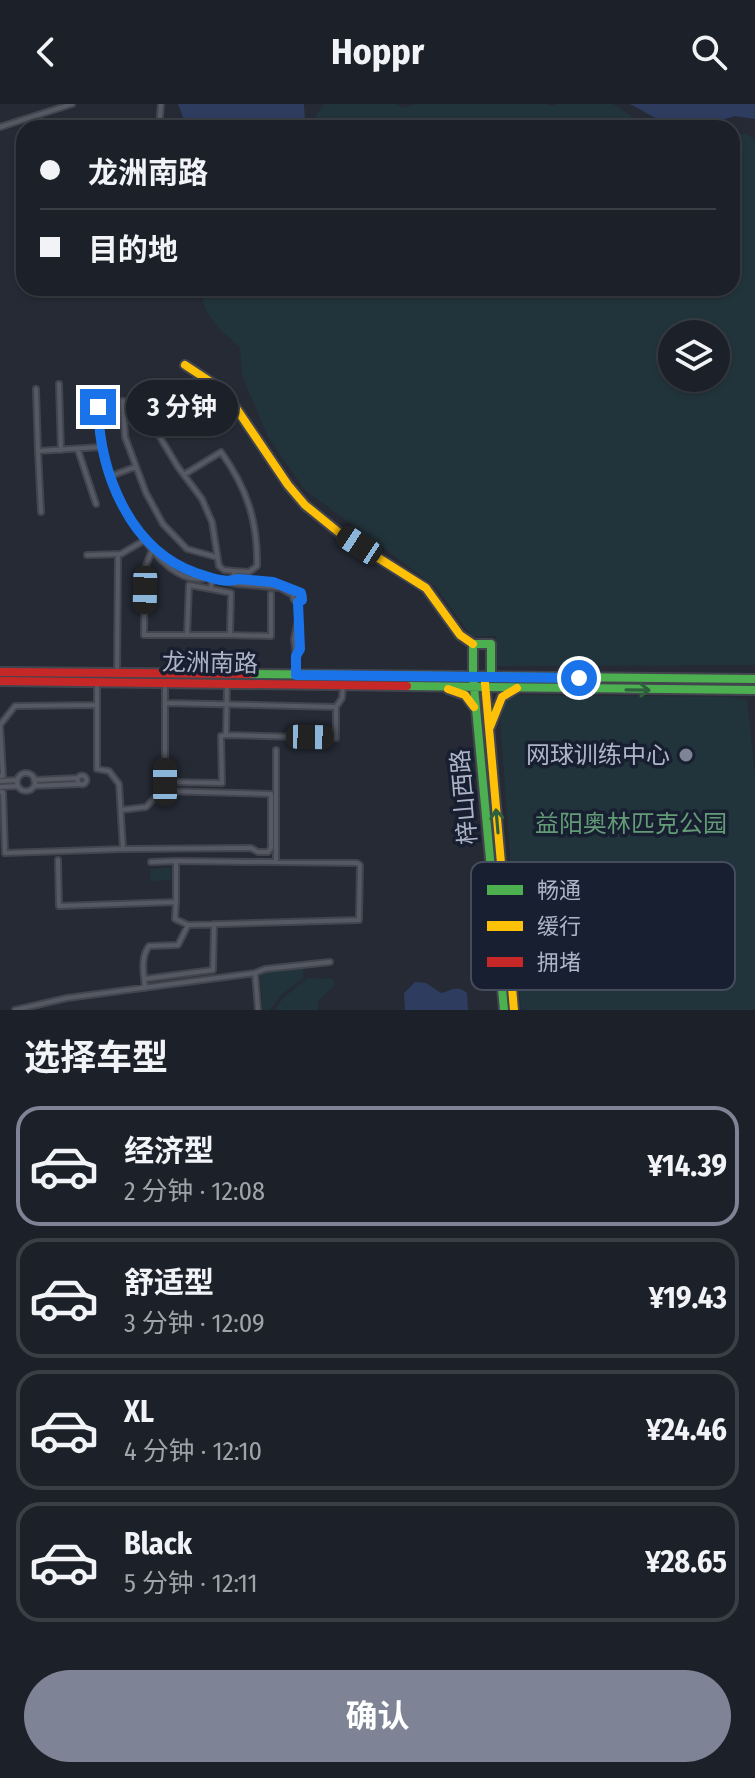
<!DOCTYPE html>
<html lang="zh">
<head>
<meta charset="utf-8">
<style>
	body { margin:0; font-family:"Fira Sans Condensed","Noto Sans SC",sans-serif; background:#292d34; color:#f1f3f6; height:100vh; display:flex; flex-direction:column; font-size:30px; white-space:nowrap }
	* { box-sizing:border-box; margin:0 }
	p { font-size:26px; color:#a0a3a8 }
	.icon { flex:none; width:44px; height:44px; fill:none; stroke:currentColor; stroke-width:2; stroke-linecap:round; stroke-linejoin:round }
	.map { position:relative; height:906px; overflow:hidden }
	.details { display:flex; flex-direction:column; background:#1c2028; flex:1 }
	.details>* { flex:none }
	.hud { position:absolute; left:16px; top:16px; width:724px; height:176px; border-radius:24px; box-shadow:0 2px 6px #0004,0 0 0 2px #3a3e45; display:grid; align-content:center; height:176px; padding:0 24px; background:#1c2028 }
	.controls { position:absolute; left:658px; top:216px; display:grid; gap:16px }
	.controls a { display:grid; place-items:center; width:72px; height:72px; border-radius:50%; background:#1c2028; box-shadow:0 2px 6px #0004,0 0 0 2px #3a3e45; font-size:40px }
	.end { position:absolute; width:36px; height:36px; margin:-18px; border:10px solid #1a73e8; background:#fff; box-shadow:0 0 0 4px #fff }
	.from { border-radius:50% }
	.bubble { position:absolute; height:56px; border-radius:28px; background:#1c2028; box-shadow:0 2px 6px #0004,0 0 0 2px #3a3e45; font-size:26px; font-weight:700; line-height:56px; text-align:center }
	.car { position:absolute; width:24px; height:48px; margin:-24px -12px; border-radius:10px; box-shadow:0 0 6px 2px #0007; background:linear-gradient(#222 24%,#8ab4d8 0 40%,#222 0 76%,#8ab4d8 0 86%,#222 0) }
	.hud b { display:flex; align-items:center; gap:28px; height:76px; font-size:30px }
	.hud b+b { border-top:2px solid #3a3e45 }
	.hud i { width:20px; height:20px; background:#f1f3f6 }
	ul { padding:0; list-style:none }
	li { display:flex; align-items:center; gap:24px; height:120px; margin:0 16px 12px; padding:0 8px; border:4px solid #3a3e45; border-radius:24px }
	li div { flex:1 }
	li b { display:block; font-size:30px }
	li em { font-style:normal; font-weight:700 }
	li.on { border-color:#7e8495 }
	li>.icon { width:72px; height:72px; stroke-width:1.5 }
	h2 { padding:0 24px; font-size:36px; line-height:96px }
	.primary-button { display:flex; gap:16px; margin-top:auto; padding:16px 24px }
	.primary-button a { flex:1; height:92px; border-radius:48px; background:#7e8495; color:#fff; font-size:32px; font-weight:700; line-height:92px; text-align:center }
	header { display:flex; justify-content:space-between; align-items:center; height:104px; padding:0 24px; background:#1c2028; font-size:36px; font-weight:700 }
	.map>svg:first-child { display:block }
</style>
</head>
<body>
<header><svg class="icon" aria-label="back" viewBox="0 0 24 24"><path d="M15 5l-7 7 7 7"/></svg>Hoppr<svg class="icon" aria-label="search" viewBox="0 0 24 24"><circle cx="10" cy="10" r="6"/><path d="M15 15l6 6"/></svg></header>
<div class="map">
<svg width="755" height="906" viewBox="0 0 755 906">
	<rect width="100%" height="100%" fill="#252a35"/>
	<path fill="#22343b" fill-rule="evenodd" d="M324 0H396L402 4 416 0H545L552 2 557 0H613L649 24H315L316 11Z
		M745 29 755 36V561L496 562V532L472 533 436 483 304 385 268 333 242 271 240 243C223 228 198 209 203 184H732V32ZM672 230H716V274H672Z
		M519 591 731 593 747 596 755 671V906H521L500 612 506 597Z
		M171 764 172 776 151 777 150 765Z
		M303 863V874L281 891 270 906H263L260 872 265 867Z
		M308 874 333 875 335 881 318 897V906H275L283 894Z"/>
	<path fill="#2e3d5f" d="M178 0H304L305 18 308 24H192L184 16Z
		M630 0H755V15L735 12 716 18 707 24H668L663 18Z
		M415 878 426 879 441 889C452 887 456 880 467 889L468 906H405L404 889Z"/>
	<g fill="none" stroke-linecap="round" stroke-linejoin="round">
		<defs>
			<path id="street" d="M0 23 72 0
				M159 24 161 0
				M59 280 61 346
				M36 285 38 347
				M123 297 125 333 146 389 163 420 187 445 216 453
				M98 303C99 316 99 328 101 341 108 379 157 487 207 474L173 458 148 439
				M158 330 178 363 202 395 212 418 219 462 224 466 234 467 233 477
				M78 346 96 400
				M185 370 221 348C247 384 258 418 257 462L249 468 234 467
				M111 372 135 363
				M41 408 38 347 102 343
				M152 446 145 464 144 531H187
				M87 451 121 450 145 436
				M209 474 237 480 280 484 293 491
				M233 477 238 475 273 478 296 488
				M211 485 231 489 230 531H187L189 481 211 485 212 474
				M293 493a5 5 0 1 1 10 0a5 5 0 1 1-10 0Z
				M297 521 294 535 296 552C304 537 297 514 298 498
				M230 531 271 532V490
				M117 569 118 450
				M296 571V552
				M165 579V678L222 679 221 632 226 631 227 579
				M166 599 336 603 342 594 343 582
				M226 631 336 634V603
				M276 646V758
				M17 678a9 9 0 1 1 18 0a9 9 0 1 1-18 0Z
				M77.5 676a4.5 4.5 0 1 1 9 0a4.5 4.5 0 1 1-9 0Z
				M0 672H3L0 621 15 602 97 601
				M34 676 78 674
				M0 677 17 676
				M34 682 79 680
				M0 683 18 682
				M0 688H3L5 749 123 745 119 680 109 667 97 665V578
				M121 706 146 703 161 687 271 690V744L268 748H258L251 744 123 745
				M58 756 59 802 176 798V757L151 758
				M176 798 175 815 188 821 359 816 360 761 357 759 176 757
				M255 869 265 865 330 858
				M144 875 213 866 214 820
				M145 884C144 870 140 854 149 842L178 841 188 821
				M15 906 67 894 255 869 258 906"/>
			<path id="fast" d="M250 570 755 575
				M491 573V540H473V572L504 906
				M407 582 755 586"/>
			<path id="slow" d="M185 261 220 284 230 295 288 381 305 401 342 431 426 484 460 531 473 540
				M485 579 514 906
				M448 585 465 591 474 603
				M490 623 502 593 517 584"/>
			<path id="jam" d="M0 568 250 570
				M0 577 407 582"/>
		</defs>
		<use href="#street" stroke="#42454e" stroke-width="8"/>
		<use href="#fast" stroke="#42454e" stroke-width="12"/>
		<use href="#slow" stroke="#42454e" stroke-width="12"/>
		<use href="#jam" stroke="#42454e" stroke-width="12"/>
		<use href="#street" stroke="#565963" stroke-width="4"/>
		<use href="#fast" stroke="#4caf50" stroke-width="8"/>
		<use href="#slow" stroke="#ffc107" stroke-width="8"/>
		<use href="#jam" stroke="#c62828" stroke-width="8"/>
	</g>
	<defs><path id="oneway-shaft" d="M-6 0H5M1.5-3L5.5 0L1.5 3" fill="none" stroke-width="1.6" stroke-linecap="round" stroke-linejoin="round" transform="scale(2)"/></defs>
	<g stroke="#2f603e">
		<use href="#oneway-shaft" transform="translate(638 586) rotate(1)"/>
		<use href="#oneway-shaft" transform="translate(497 717) rotate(-95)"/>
	</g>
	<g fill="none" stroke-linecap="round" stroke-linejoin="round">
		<path stroke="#1a73e8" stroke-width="10" d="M98 303C100 369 129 445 196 469 209 473 225 480 238 475L273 478 301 489 302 496 298 498 300 545 296 552V571L579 574"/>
	</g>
	<circle fill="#7e8495" stroke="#181f30" stroke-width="3" cx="686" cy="651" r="8"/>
	<g text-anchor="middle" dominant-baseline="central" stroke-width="7" stroke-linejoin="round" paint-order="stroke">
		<g font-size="24" fill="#aeb5c8" stroke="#181f30">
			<text transform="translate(210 559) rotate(1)">龙洲南路</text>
			<text transform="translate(464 693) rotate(-95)">梓山西路</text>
		</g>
		<g font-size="24" fill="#aeb5c8" stroke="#181f30" text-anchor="end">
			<text x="670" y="651">网球训练中心</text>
		</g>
		<g font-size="24" fill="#629b76" stroke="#181f30">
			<text x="631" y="720">益阳奥林匹克公园</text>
		</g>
	</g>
	<rect x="471" y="758" width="264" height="128" rx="12" fill="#181f30" stroke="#454c5e" stroke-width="2"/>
	<rect x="487" y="781" width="36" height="10" fill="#4caf50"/>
	<rect x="487" y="817" width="36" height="10" fill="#ffc107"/>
	<rect x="487" y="853" width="36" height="10" fill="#c62828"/>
	<g font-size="22" fill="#aeb5c8">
		<text x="537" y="794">畅通</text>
		<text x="537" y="830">缓行</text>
		<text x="537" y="866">拥堵</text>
	</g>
</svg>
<div class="controls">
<a><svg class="icon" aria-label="layers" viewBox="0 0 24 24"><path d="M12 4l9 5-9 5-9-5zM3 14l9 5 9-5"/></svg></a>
</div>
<i class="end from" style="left:579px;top:574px"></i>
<i class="end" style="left:98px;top:303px"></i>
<div class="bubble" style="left:126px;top:276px;width:112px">3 分钟</div>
<i class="car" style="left:359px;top:441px;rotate:303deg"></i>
<i class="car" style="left:145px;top:486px;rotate:181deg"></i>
<i class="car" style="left:310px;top:633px;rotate:91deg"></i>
<i class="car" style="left:165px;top:678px;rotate:0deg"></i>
<div class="hud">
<b><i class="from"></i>龙洲南路</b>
<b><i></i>目的地</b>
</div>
</div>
<section class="details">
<h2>选择车型</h2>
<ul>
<li class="on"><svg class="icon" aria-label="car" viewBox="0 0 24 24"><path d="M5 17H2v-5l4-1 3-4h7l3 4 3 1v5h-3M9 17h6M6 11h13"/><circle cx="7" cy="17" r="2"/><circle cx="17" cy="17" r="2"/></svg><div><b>经济型</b><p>2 分钟 · 12:08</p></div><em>¥14.39</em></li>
<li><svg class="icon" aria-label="car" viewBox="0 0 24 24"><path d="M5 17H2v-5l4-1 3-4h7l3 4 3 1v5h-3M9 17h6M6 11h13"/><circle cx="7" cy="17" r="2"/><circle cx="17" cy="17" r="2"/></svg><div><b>舒适型</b><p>3 分钟 · 12:09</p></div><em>¥19.43</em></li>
<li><svg class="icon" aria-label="car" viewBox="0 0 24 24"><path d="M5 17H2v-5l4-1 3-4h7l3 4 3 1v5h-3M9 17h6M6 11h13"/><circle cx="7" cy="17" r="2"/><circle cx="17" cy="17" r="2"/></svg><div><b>XL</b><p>4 分钟 · 12:10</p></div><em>¥24.46</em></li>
<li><svg class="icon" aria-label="car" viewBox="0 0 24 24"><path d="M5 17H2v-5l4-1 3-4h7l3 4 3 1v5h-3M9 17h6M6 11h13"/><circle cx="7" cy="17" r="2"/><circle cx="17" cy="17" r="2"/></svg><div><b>Black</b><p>5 分钟 · 12:11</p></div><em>¥28.65</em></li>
</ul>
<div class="primary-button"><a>确认</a></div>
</section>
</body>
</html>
